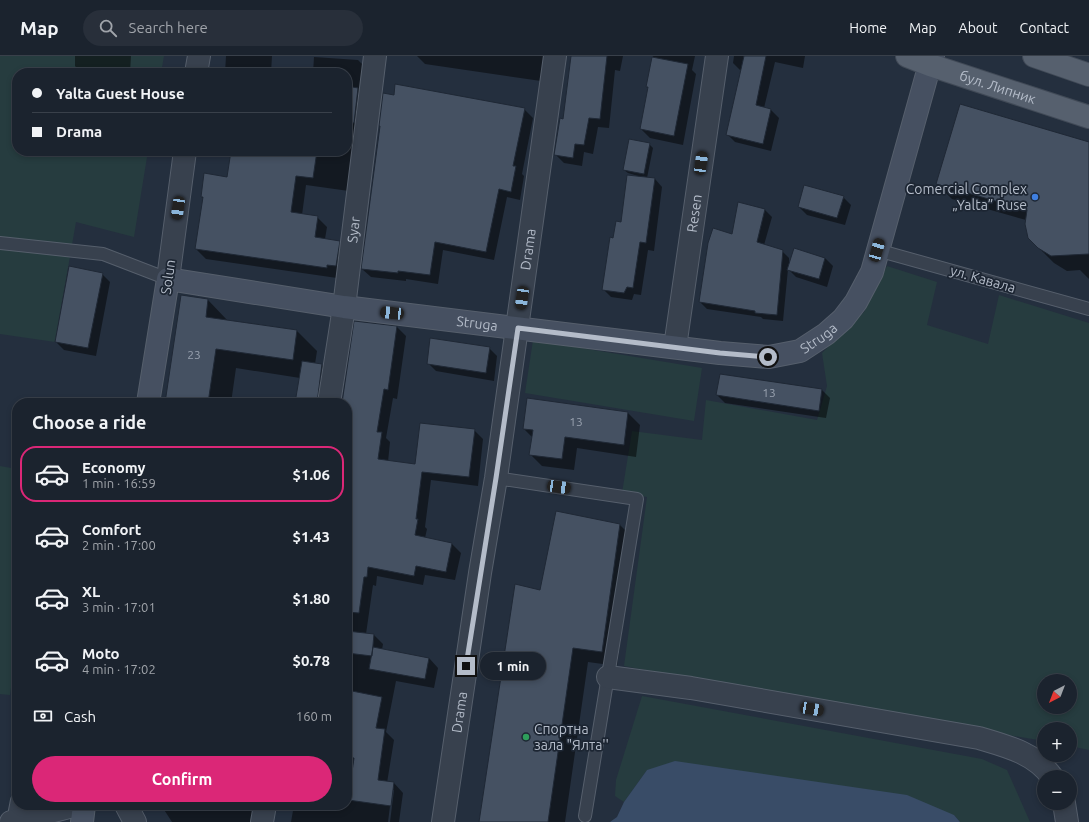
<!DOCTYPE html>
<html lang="en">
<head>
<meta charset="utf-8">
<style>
	body { margin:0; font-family:Ubuntu,sans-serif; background:#282f3a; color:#f1f3f6; height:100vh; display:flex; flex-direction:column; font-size:15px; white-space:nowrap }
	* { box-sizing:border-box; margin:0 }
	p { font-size:13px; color:#a0a4aa }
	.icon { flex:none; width:22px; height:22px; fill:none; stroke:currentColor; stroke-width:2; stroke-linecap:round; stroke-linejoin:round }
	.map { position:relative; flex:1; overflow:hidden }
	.details { position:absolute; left:12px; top:342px; width:340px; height:412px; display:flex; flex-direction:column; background:#1b232e; border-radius:16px; box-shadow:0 2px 6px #0003,0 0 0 1px #39404a }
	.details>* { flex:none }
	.guide { position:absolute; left:12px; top:12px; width:340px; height:88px; border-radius:16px; box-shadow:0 2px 6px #0003,0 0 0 1px #39404a; display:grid; align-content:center; height:88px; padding:0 20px; background:#1b232e }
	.needle { width:26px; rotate:222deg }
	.controls { position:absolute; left:1037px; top:618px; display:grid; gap:8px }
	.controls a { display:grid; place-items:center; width:40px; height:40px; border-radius:50%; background:#1b232e; box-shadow:0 2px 6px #0003,0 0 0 1px #39404a; font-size:20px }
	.end { position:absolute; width:18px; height:18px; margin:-9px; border:5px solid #b4bcc9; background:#111; box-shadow:0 0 0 2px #111 }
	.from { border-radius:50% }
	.bubble { position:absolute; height:28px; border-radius:14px; background:#1b232e; box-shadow:0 2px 6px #0003,0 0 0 1px #39404a; font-size:13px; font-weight:600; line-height:28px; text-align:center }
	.car { position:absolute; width:12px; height:24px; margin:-12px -6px; border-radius:5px; box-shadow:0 0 3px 1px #0007; background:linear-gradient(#222 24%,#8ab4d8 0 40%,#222 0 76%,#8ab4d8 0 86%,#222 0) }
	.guide b { display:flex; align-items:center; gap:14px; height:38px; font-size:15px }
	.guide b+b { border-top:1px solid #39404a }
	.guide i { width:10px; height:10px; background:#f1f3f6 }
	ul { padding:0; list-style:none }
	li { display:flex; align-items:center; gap:12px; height:56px; margin:0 8px 6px; padding:0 12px; border:2px solid transparent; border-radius:16px }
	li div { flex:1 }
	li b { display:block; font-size:15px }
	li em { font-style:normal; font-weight:600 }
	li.on { border-color:#db2777 }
	li>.icon { width:36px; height:36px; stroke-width:1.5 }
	h2 { padding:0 20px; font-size:18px; line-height:48px }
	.pay { display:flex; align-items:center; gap:10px; height:44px; padding:0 20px; font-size:15px }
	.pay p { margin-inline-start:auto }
	.button { display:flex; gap:8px; margin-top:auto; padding:8px 20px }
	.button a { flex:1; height:46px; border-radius:24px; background:#db2777; color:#fff; font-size:16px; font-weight:600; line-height:46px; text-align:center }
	header { display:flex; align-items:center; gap:24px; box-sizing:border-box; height:56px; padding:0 20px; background:#1b232e; border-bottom:1px solid #39404a }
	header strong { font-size:19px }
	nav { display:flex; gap:22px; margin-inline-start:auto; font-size:14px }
	.search { width:280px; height:36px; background:#282f3a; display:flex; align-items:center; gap:10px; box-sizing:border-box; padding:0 14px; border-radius:22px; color:#a0a4aa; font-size:15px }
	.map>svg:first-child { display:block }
</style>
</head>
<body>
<header>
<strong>Map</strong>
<div class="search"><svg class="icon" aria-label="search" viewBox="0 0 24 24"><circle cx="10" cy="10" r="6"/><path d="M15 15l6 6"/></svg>Search here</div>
<nav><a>Home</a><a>Map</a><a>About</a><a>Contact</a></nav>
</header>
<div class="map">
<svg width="1089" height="766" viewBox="0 0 1089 766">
	<rect width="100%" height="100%" fill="#242f3e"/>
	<path fill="#263c3f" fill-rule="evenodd" d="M0 0H164L161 17H17V95H148L134 181 76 166 55 286 0 278Z
		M887 210 937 226 927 269 988 288 999 239 1089 267V694L1070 690V673H1044V685L852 653 624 610 647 441 622 437 632 375 702 384 706 344 817 364 827 330 822 297 864 256ZM1044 625H1070V651H1044Z
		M533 284 702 312 694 365 525 337Z
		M0 410 17 413V589L10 639 0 638Z
		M642 640 982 703 1007 714 1030 766H960L954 759 647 714 624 746 615 740 616 724Z"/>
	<path fill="#394c67" d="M675 705 907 739 954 759 960 766H610L617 761 624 746 647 714Z"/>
	<path fill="#0007" d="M75 0H131L130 17H81L75 10Z
		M226 0H272L271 17H225Z
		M417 0H546L541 25 425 8Z
		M572 0H623L620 15 615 14 609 72 598 71 593 98 584 96 582 110 564 107 555 98 563 64Z
		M653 0H695L692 14 696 18 683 89 650 82 641 73 649 32 647 30Z
		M734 0H805L803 12 775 6 764 52 771 54 779 62 771 95 735 86 727 78 741 15 733 7Z
		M314 1 358 4 368 14 356 136 306 129 302 159 317 161 327 171 325 183 339 186 349 196 337 222 206 203 196 193 203 142 202 141 228 122 232 95H347V17H313Z
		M384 38 524 53 533 62 522 118 524 120 520 144 507 141 494 204 443 194 438 228 406 223V225L371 221 362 213Z
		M1089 87V223L1080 214 1067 215 1054 207 1028 181 1026 164 952 143 937 128Z
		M649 88 653 92 647 122 655 123 662 131 654 195 648 194 641 239 634 238 632 244 611 241 603 233 614 183 622 167 638 120 628 117 624 114Z
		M843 141 851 149 845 169 807 159 799 151Z
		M765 154 772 161 764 189 782 195 789 202V209L795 193 825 202 833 210 827 231 796 221 788 213 783 265 763 263 761 261 707 253 700 246 733 180Z
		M102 218 110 226 96 300 64 294 56 286Z
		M208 244 228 265 297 275 317 295 315 308 322 309 330 317 325 347H296L300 322 236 312 231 347H166Z
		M355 266 397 271 406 280 397 343 393 342 386 382 390 386 388 406 416 410 474 374 483 383 478 430 431 424 425 471 427 473 425 482 452 488 461 497 455 524 425 519 423 529 377 520 376 530 373 529 366 578 374 579 383 588 382 594 429 602 438 612 434 632 396 625 386 676 394 684 387 727H394L403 737 399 766H390L394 734H392L388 766H291L294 749H347V428L351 397 347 393V347H343Z
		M489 292 497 300 494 325 436 315 428 307Z
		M822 334 830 342 826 362 725 347 717 339Z
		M628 357 640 369 636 401 577 392 574 414 542 410 530 398 533 382 524 373Z
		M557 456 620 469 635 484 617 610 588 606 565 766H480L541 535Z
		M161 749H186L187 753V749H262L260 766H172Z"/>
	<path fill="#455162" stroke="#1f2835" d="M571 0H607L600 63 589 62 584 89 575 88 573 102 554 99 560 62 563 63Z
		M744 0H766L756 49 771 53 763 88 726 79Z
		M652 1 688 8 674 80 640 73 648 31H646Z
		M395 28 525 52 513 110H516L511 136 499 133 486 196 435 186 430 219 398 215V217L361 213 380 70H379L383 37 394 39Z
		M347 30 358 32 354 67 347 66Z
		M960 48 1089 86V198L1051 200 1038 192 1028 182 1025 168 1027 154 936 128Z
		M629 83 650 87 644 118 623 114Z
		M231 95H317L313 122 296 120 291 156 318 160 315 181 340 185 336 210 327 209V212L195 193 203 141H201L204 117 227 121Z
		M627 119 655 122 646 187 640 186 633 232 627 231 624 237 602 234 610 181 613 182 616 165 621 166Z
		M804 129 844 140 837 162 798 151Z
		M738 146 765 153 757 186 783 194 777 259 755 257V255L699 246 708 187 713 172 732 178Z
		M794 192 825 202 819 223 787 214Z
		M69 210 103 217 88 292 55 286Z
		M181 239 208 243 206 261 297 274 293 304 216 293 208 347H165Z
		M354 265 397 270 388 334 384 333 377 376H382L378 403 415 408 420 367 475 373 469 421 422 416 416 463H418L415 479 452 487 446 516 416 510 414 520 368 511 367 521H364L359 557 347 556V423L351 390H347V347H342Z
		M430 282 490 291 486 317 427 308Z
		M302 305 322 308 317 347H295Z
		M720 318 822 333 819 355 716 339Z
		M527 342 628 356 624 389 565 381 562 403 529 399 533 374 523 373Z
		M556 455 620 468 602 596 573 592 548 766H479L515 528 540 534Z
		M347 575 374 578 372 600 347 597Z
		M373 591 429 602 425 623 369 613Z
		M347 634 382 641 376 672 385 673 378 724 394 726 391 750 348 744 354 702 347 701Z"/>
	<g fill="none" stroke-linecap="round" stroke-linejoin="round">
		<defs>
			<path id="lane" d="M0 187 103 198 168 223
				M877 194 1089 253
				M496 422 637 443 585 760
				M13 765 17 744"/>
			<g id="street">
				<path d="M196 17 199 0"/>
				<path d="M168 223 185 95"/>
				<path id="s1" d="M675 291 717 0"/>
				<path id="s2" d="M329 347 344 251 375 0"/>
				<path d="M608 621 691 632 979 682C1006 690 1035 697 1052 721"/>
				<path d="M1064 747 1067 766"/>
				<path d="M126 749 135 766"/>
				<path d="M11 766 77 749"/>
				<path d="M262 766 265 749"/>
				<path id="s3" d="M443 766 480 517 496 422 555 0"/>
			</g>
			<g id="secondary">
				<path id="s4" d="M148 347 168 223 344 251 720 297 769 301 800 295 826 278 843 263 856 246 872 216 928 15 933 0"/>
				<path d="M82 766 84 749"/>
			</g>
			<g id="primary">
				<path id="s5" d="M907 0 930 9 1089 61"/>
				<path d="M1034 0 1089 19"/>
			</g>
		</defs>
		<use href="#lane" stroke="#565f6c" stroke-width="14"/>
		<use href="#street" stroke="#565f6c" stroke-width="24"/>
		<use href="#secondary" stroke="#565f6c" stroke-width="24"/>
		<use href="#primary" stroke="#414a57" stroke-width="24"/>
		<use href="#lane" stroke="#38414e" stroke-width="12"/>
		<use href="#street" stroke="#38414e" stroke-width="22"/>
		<use href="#secondary" stroke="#465061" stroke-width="22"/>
		<use href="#primary" stroke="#56606e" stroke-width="22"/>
	</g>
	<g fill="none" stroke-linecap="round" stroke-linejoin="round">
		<path stroke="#b4bcc9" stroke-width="5" d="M466 610 496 422 518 272 720 297 768 301"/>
	</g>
	<circle fill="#3f7fe0" stroke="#1d2633" stroke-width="1.5" cx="1035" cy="141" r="4"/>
	<circle fill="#2e9e5b" stroke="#1d2633" stroke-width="1.5" cx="526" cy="681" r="4"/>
	<g text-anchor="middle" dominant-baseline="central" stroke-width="3.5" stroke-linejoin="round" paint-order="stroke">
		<g font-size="12" fill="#98a1af">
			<text x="194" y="298">23</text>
			<text x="769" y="336">13</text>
			<text x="576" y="365">13</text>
		</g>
		<g font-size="14" fill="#b4bcc9" stroke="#1d2633">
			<text stroke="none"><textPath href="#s5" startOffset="96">бул. Липник</textPath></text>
			<text stroke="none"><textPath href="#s1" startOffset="135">Resen</textPath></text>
			<text stroke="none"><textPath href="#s2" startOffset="175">Syar</textPath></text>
			<text stroke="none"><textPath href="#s3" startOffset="579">Drama</textPath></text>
			<text transform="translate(168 221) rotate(-82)">Solun</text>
			<text transform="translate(983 223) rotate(16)">ул. Кавала</text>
			<text stroke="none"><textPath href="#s4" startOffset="438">Struga</textPath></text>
			<text stroke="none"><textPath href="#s4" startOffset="786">Struga</textPath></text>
			<text stroke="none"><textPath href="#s3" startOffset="111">Drama</textPath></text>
		</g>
		<g font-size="14" fill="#b4bcc9" stroke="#1d2633" text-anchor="end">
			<text x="1027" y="133">Comercial Complex<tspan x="1027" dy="16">„Yalta” Ruse</tspan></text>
			<text x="534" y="673" text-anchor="start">Спортна<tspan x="534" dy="16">зала "Ялта''</tspan></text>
		</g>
	</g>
</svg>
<div class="controls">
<a><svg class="needle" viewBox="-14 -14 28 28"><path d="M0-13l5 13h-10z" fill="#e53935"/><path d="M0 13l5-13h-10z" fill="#a0a4aa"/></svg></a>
<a>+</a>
<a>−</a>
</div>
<i class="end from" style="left:768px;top:301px"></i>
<i class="end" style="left:466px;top:610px"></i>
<div class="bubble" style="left:480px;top:596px;width:66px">1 min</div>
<i class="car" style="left:701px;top:107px;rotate:8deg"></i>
<i class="car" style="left:178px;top:152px;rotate:188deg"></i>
<i class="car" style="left:877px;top:194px;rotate:16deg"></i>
<i class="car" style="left:522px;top:242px;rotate:188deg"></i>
<i class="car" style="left:392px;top:257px;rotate:276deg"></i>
<i class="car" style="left:559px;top:431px;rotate:98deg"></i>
<i class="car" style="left:812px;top:653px;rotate:100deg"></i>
<div class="guide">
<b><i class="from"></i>Yalta Guest House</b>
<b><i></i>Drama</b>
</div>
<section class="details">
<h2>Choose a ride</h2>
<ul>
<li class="on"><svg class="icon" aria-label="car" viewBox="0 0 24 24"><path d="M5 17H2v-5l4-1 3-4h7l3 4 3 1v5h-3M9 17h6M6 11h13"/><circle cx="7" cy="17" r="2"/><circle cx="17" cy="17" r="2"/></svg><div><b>Economy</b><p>1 min · 16:59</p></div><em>$1.06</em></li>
<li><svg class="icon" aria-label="car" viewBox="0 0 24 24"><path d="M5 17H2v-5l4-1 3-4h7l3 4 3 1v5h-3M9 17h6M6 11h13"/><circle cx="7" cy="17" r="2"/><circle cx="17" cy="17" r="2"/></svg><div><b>Comfort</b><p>2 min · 17:00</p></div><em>$1.43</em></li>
<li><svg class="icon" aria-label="car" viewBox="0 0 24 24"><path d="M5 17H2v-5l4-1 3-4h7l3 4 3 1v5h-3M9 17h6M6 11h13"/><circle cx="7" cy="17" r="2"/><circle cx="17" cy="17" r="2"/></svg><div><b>XL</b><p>3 min · 17:01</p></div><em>$1.80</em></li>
<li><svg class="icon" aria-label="car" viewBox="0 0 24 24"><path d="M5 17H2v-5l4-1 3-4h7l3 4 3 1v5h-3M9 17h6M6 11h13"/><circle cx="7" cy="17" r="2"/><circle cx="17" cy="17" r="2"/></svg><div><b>Moto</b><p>4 min · 17:02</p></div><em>$0.78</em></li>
</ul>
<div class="pay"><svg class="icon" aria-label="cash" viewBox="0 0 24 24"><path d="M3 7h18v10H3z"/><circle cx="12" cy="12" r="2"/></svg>Cash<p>160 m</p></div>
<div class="button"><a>Confirm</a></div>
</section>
</div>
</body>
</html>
